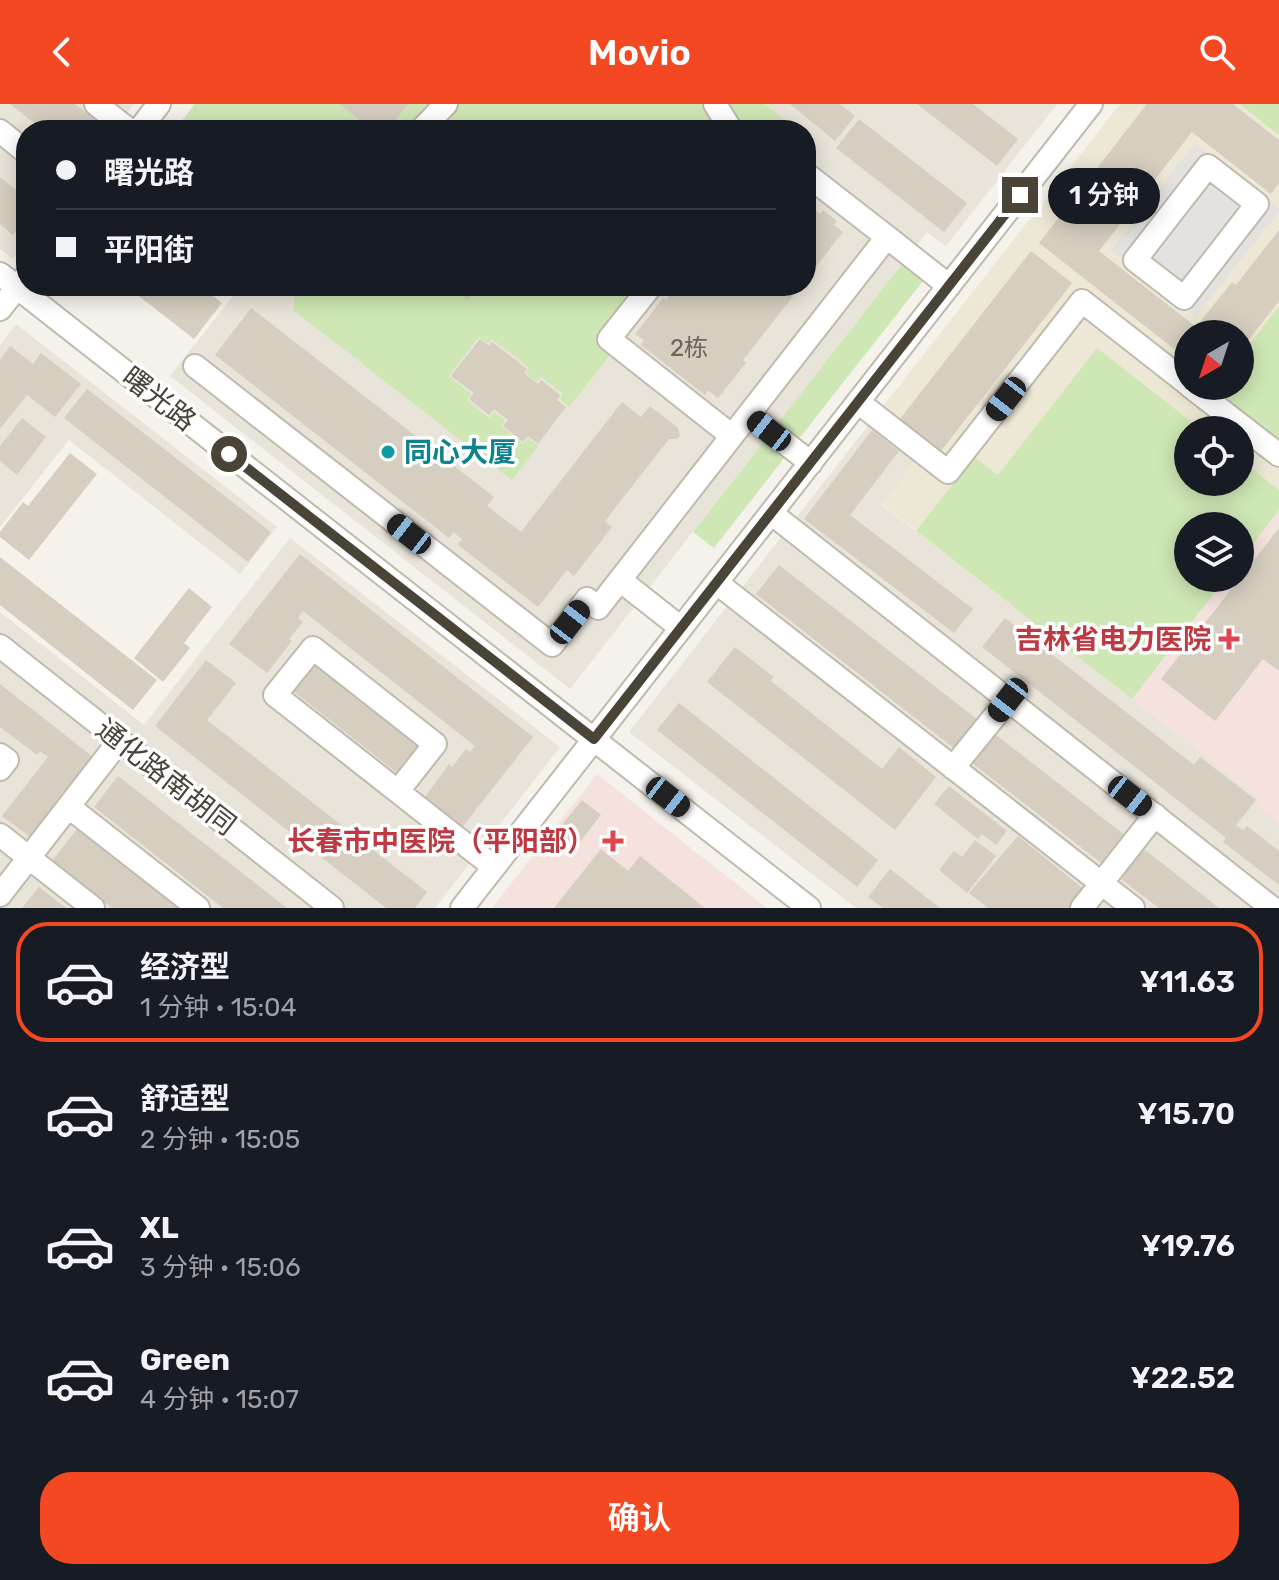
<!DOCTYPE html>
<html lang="zh">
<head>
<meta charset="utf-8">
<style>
	body { margin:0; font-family:Rubik,"Noto Sans SC",sans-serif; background:#242831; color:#f1f3f6; height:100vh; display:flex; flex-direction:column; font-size:30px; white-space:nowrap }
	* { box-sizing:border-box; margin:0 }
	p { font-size:26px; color:#9ea1a6 }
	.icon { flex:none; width:44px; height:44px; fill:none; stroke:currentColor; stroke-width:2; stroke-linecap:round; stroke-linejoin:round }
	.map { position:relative; height:804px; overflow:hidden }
	.panel { display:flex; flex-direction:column; background:#171b24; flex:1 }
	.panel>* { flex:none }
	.banner { position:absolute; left:16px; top:16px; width:800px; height:176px; border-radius:32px; box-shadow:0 4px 20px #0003; display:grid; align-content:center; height:176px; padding:0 40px; background:#171b24 }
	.needle { width:52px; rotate:219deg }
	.fabs { position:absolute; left:1174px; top:216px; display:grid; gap:16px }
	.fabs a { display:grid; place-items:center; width:80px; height:80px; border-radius:50%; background:#171b24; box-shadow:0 4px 20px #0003; font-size:40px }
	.end { position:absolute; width:36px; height:36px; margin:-18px; border:10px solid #494338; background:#fff; box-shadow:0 0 0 4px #fff }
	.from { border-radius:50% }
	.bubble { position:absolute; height:56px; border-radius:28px; background:#171b24; box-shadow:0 4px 20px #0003; font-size:26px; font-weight:600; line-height:56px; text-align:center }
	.car { position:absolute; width:24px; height:48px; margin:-24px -12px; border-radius:10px; box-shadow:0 0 6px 2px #0007; background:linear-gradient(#222 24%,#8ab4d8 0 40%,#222 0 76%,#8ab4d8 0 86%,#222 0) }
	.banner b { display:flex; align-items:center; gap:28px; height:76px; font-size:30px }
	.banner b+b { border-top:2px solid #363941 }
	.banner i { width:20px; height:20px; background:#f1f3f6 }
	ul { padding:14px 0 0; list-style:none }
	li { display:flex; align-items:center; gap:24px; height:120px; margin:0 16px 12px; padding:0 24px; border:4px solid transparent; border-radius:32px }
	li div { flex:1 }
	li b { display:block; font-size:30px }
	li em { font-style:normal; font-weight:600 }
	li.on { border-color:#f44822 }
	li>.icon { width:72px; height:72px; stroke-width:1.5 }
	.button { display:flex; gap:16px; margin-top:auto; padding:16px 40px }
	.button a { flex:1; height:92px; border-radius:32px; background:#f44822; color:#fff; font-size:32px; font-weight:600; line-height:92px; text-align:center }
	header { display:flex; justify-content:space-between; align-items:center; height:104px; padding:0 40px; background:#f44822; color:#fff; font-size:36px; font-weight:600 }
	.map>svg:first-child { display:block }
</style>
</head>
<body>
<header><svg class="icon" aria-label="back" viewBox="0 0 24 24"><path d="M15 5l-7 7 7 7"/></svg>Movio<svg class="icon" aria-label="search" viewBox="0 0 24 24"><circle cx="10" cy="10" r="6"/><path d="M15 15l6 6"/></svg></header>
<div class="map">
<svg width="1279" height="804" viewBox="0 0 1279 804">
	<rect width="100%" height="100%" fill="#f5f2eb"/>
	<path fill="#e9e4d9" d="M0 0H134L113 26H26V137L12 155 0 145Z
		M195 0H1057L946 142 927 128 570 585 170 272 239 184 237 182H806V26H175Z
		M16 220 277 423 240 470 69 336 0 423V241Z
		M870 319 916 356 882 401 1262 696 1258 702 1279 719V804H856L629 628Z
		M290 434 560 643 435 804H0V508L144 621Z"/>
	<path fill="#ede7d5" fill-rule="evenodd" d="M1120 0H1279V406L1240 456V422H1188V474H1226L1132 595 882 400 916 356 870 319ZM1188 230H1240V282H1188ZM1188 326H1240V378H1188Z"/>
	<path fill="#f5e2df" d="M1279 406V719L1257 702 1261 696 1132 595 1226 474H1240V456Z
		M597 670 767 804H492Z"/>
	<path fill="#cfe7b5" d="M195 0H439L415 26H175Z
		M453 0H708L725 26H428Z
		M721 0H765L789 19 784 26H736Z
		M1240 0H1279V31Z
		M902 160 923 177 798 336 777 320Z
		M296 182H644L614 246 569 303 560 295 563 290 541 273 537 278 526 269 529 264 492 235 488 240 479 233 449 272 471 290 467 296 489 314 494 308 505 316 501 322 523 340 528 334 538 342 512 376 293 206Z
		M1279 202V342L1211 289 1216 282H1240V252Z
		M1097 244 1202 326H1188V378H1240V355L1279 386V406L1240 456V422H1188V474H1226L1132 595 916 427 974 353 998 371Z
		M764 337 785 353 714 444 693 428Z"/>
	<path fill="#e4e2df" d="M1195 39 1279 104V108L1196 213 1111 146Z"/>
	<path fill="#d6cec0" d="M10 0H75L105 24 104 26H43Z
		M339 0H408L388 26H373Z
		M790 0H840L855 12 835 37Z
		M917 0H973L1018 35 997 62Z
		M1147 0H1233L1279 36V79L1271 90 1192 28 1099 147 1196 223 1232 178 1236 181 1279 126V197L1240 247V230H1188V256L1039 139Z
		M859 15 967 99 944 128 836 44Z
		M0 73 26 94V114L13 131 0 120Z
		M806 99 820 110 823 106 837 117 834 121 843 128 806 175Z
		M1031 147 1072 179 937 352 896 320Z
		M126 182H200L222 199 194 235Z
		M449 182H482L467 196Z
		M677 182H801L743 256 746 259 718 294 708 286 705 291 641 241 644 236 635 230 663 194 666 196Z
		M251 204 494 393 487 402 521 428 622 298 641 313 650 302 678 324 680 332 677 335H669L605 417 612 423 574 472 567 466 538 503 457 440 462 435 453 428 449 434 215 251Z
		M480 235 489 242 492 238 527 265 524 269 538 280 541 276 560 291 557 296 566 303 538 340 528 332 523 338 503 322 508 316 494 305 489 311 469 295 474 289 451 272Z
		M10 242 33 260 41 249 81 280 55 313 27 291 0 325V256Z
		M87 285 271 428 248 458 64 314Z
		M22 314 46 333 17 371 0 357V342Z
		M872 326 899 347 850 411 973 505 954 529 804 415Z
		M70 349 97 370 29 456 0 433V428L23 398 28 402Z
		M1279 424V567L1263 555 1215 617 1161 575Z
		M300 450 533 633 463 722 425 693 449 660 452 663 466 645 470 648 475 642 303 507 298 514 303 518 289 535 292 537 267 569 229 540Z
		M0 453 157 576 133 606 0 501Z
		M779 461 978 616 955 645 756 490Z
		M189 484 212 503 184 539 190 544 163 578 134 554Z
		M1005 514 1194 661 1200 653 1256 696 1236 721 1243 726 1247 722 1279 747V781L1223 738 1226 734 982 543Z
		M735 543 774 573 771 577 882 665 899 643 936 673 895 726 707 578Z
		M206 556 236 579 207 616 427 788 415 804H386L155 622Z
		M316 558 420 640 397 669 293 587Z
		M0 580 93 653 30 733 2 712 48 653 40 647 37 651 0 623Z
		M679 599 878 756 857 783 657 626Z
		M995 630 1126 732 1104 761 972 659Z
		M118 672 287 804H223L94 703Z
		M949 682 1007 727 996 741 982 730 978 735 934 700Z
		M582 696 601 711 576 743 557 727Z
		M77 725 103 746 177 804H112L52 757Z
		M1018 732 1085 786 1071 804H988L969 789Z
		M975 736 996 752 967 789 939 766 954 747 962 753Z
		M601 745 628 767 640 752 705 804H554Z
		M1144 745 1219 804H1159L1121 775Z
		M890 765 940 804H883L868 793Z
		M39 783 66 804H22Z"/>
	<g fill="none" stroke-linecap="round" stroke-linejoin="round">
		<defs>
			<path id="minor" d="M96 0 129 26
				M715 0 731 26
				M139 26 159 0
				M421 26 446 0
				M0 27 26 48
				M1208 62 1257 100 1184 194 1135 156Z
				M806 70 887 133
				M0 170 809 804
				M651 182 609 235 732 332
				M0 205 26 172
				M195 262 552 541 587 495 598 504 887 133 949 182
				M1190 282 1279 351
				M858 298 948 368 1082 197 1188 280
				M749 311 811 359
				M771 409 1272 804
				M620 476 681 524
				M717 479 1133 804
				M0 542 332 804
				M0 651 7 656 0 665
				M953 664 1008 596
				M398 687 435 640 313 544 275 591 494 763
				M69 703 198 804
				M0 731 93 804
				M0 791 120 636
				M462 804 1091 0
				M1082 804 1155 711"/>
		</defs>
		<use href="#minor" stroke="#c0baad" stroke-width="26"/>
		<use href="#minor" stroke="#fff" stroke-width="22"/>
	</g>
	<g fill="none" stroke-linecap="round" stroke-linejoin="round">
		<path stroke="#494338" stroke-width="10" d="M229 350 594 635 1020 91"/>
	</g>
	<circle fill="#0f9aa8" stroke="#fff" stroke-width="3" cx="388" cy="348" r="8"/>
	<g fill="#e0444e" stroke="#fff" stroke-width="3">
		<path d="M1225 523h8v8h8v8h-8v8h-8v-8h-8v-8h8z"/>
		<path d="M609 725h8v8h8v8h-8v8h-8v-8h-8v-8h8z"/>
	</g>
	<g text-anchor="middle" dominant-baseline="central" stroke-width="7" stroke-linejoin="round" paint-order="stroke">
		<g font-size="24" fill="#6c665a">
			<text x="689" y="244">2栋</text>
		</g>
		<g font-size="28" fill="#494338" stroke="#fff">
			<text transform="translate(159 295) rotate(38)">曙光路</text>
			<text transform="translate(166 673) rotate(38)">通化路南胡同</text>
		</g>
		<g font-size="28" font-weight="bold" fill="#0d838f" stroke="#fff" text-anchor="start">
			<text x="404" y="348">同心大厦</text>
		</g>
		<g font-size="28" font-weight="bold" fill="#be3a42" stroke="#fff" text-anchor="end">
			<text x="1211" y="535">吉林省电力医院</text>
			<text x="595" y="737">长春市中医院（平阳部）</text>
		</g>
	</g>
</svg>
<div class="fabs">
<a><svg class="needle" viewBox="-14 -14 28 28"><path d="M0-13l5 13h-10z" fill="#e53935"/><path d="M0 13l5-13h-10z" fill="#9ea1a6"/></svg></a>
<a><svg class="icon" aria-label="locate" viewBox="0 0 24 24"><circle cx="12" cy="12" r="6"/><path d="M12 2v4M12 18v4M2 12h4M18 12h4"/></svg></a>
<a><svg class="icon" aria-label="layers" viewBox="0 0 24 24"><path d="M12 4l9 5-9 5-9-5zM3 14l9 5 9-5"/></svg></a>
</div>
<i class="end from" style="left:229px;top:350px"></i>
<i class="end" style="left:1020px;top:91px"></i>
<div class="bubble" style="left:1048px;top:64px;width:112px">1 分钟</div>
<i class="car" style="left:1006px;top:295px;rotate:218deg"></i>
<i class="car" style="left:769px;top:327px;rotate:308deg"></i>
<i class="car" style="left:409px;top:430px;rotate:308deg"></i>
<i class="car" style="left:570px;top:518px;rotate:38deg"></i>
<i class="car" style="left:1008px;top:596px;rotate:218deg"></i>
<i class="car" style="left:1130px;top:692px;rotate:128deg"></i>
<i class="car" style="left:668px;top:693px;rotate:128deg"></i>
<div class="banner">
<b><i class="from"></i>曙光路</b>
<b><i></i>平阳街</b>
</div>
</div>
<section class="panel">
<ul>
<li class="on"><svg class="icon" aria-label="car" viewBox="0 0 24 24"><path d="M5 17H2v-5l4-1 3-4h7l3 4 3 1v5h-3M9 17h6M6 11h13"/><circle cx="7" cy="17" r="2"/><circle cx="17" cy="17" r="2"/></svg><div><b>经济型</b><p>1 分钟 · 15:04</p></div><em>¥11.63</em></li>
<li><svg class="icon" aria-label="car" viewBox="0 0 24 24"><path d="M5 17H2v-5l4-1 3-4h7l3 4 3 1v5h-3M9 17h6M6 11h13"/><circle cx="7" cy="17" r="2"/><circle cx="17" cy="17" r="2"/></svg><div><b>舒适型</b><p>2 分钟 · 15:05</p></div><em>¥15.70</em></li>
<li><svg class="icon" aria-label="car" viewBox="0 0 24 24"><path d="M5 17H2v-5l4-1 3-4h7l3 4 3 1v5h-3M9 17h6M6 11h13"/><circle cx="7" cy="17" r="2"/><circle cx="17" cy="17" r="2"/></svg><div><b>XL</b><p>3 分钟 · 15:06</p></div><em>¥19.76</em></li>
<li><svg class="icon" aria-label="car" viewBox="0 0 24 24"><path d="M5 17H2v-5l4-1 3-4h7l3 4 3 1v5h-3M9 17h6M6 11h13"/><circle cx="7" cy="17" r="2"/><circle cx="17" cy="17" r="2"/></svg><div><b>Green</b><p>4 分钟 · 15:07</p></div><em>¥22.52</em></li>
</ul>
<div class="button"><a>确认</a></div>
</section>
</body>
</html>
